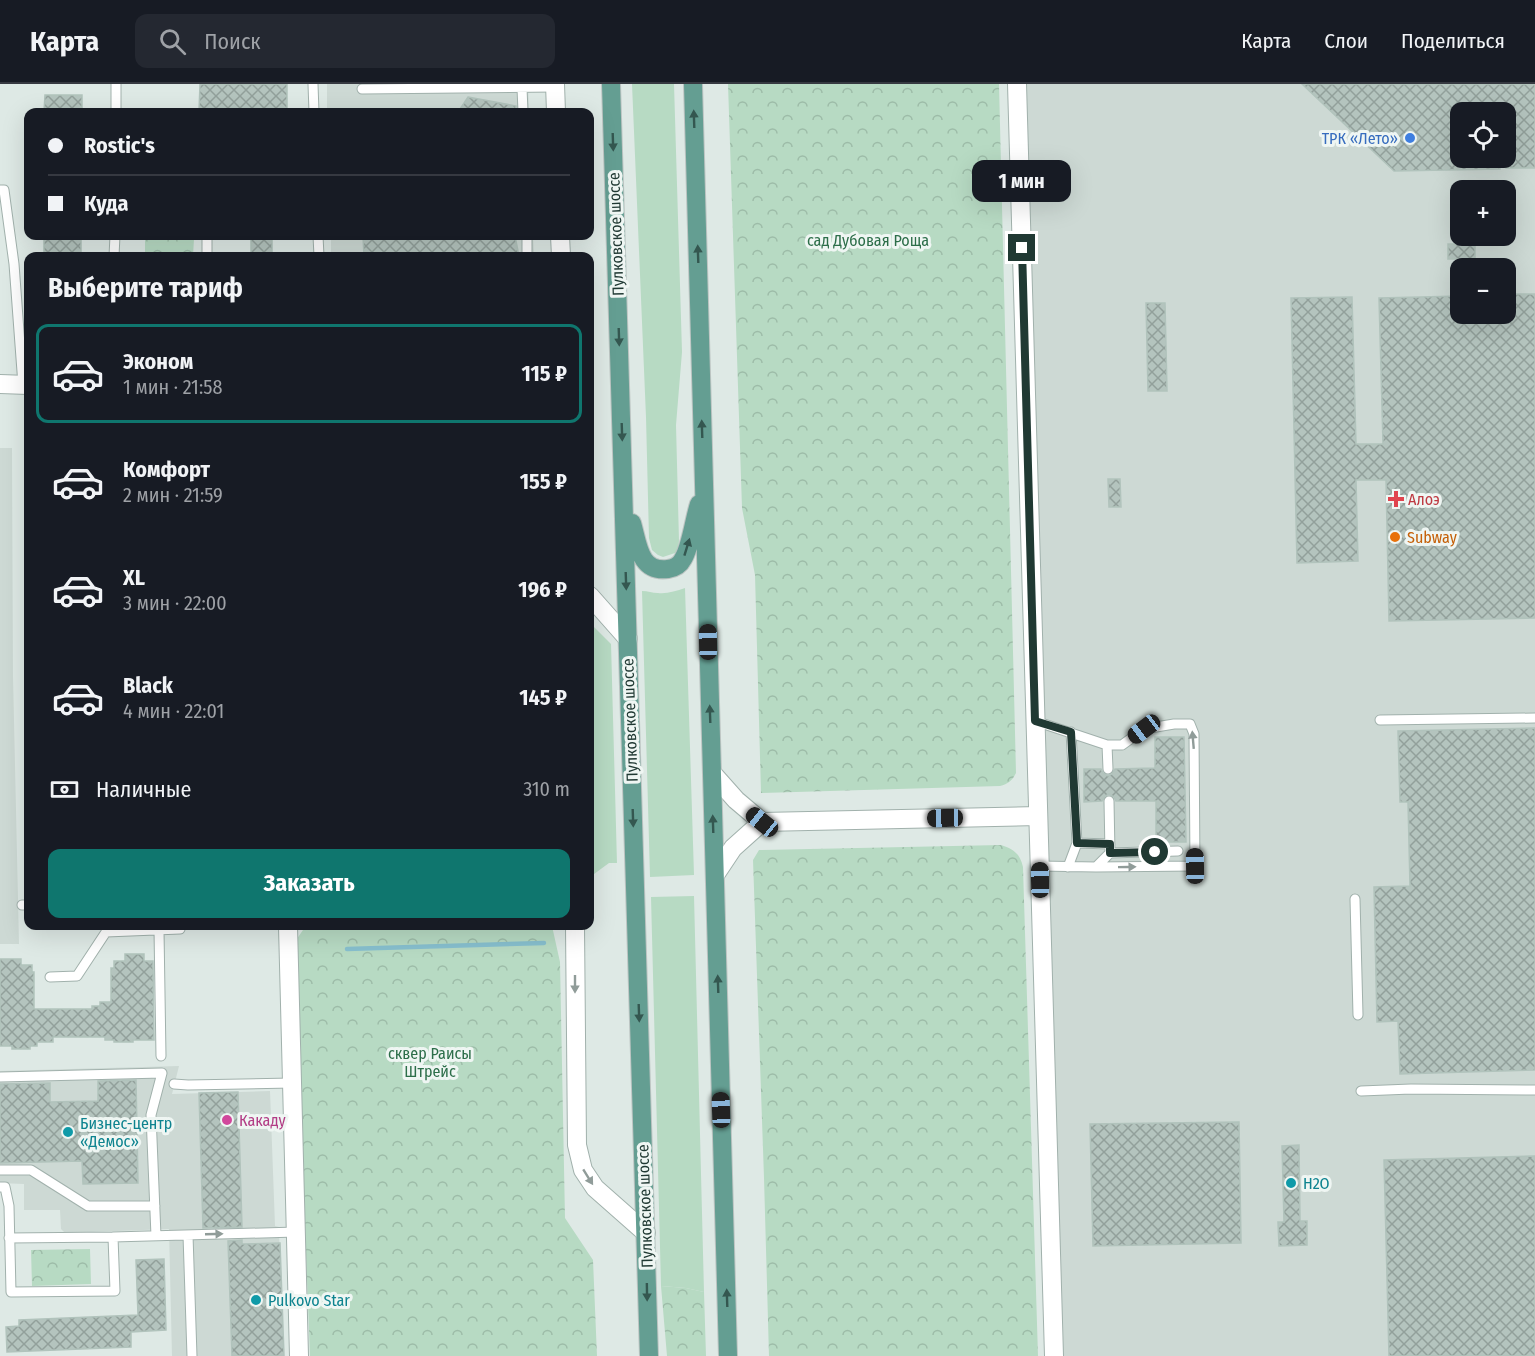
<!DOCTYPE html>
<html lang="ru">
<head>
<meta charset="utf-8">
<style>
	body { margin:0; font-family:"Fira Sans Condensed",sans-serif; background:#242831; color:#f1f3f6; height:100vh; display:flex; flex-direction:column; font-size:22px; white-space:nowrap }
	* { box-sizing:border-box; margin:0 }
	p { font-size:20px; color:#9ea1a6 }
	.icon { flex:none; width:33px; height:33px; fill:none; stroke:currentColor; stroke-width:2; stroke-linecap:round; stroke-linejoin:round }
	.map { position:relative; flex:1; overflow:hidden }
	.side { position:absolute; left:24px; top:168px; width:570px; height:678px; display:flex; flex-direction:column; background:#171b24; border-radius:12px; box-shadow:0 6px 24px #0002 }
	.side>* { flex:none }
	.guide { position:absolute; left:24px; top:24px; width:570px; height:132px; border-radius:12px; box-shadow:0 6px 24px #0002; display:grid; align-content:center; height:132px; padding:0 24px; background:#171b24 }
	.buttons { position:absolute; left:1450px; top:18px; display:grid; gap:12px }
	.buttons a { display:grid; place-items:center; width:66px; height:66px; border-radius:12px; background:#171b24; box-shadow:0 6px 24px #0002; font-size:30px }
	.end { position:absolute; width:27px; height:27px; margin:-14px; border:8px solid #203933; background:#fff; box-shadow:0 0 0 3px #fff }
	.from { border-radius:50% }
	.bubble { position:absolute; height:42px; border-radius:12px; background:#171b24; box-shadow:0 6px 24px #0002; font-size:20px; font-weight:700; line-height:42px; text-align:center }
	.car { position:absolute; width:18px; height:36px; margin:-18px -9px; border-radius:8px; box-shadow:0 0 4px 2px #0007; background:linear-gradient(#222 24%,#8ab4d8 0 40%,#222 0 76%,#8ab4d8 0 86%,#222 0) }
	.guide b { display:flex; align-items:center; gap:21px; height:57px; font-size:22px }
	.guide b+b { border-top:2px solid #363941 }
	.guide i { width:15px; height:15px; background:#f1f3f6 }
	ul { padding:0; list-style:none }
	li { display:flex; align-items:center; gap:18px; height:99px; margin:0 12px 9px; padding:0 12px; border:3px solid transparent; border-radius:12px }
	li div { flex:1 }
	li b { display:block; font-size:22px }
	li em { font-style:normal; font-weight:700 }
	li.active { border-color:#0f766e }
	li>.icon { width:54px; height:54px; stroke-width:1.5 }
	h2 { padding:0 24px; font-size:27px; line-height:72px }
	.pay { display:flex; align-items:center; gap:15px; height:66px; padding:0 24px; font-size:22px }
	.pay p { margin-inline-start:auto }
	.primary-button { display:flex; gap:12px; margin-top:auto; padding:12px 24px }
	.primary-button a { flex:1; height:69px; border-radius:12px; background:#0f766e; color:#fff; font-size:24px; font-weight:700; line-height:69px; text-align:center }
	header { display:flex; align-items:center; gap:36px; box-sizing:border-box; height:84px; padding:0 30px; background:#171b24; border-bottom:2px solid #363941 }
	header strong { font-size:28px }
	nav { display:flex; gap:33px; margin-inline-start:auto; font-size:21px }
	.search { width:420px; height:54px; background:#242831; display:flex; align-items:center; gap:15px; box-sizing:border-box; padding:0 21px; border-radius:12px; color:#9ea1a6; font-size:22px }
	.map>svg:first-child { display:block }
</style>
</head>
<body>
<header>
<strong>Карта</strong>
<div class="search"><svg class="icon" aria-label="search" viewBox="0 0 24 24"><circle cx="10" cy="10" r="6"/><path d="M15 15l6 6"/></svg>Поиск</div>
<nav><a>Карта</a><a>Слои</a><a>Поделиться</a></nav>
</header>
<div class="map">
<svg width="1535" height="1272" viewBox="0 0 1535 1272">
	<defs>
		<pattern id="forest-crowns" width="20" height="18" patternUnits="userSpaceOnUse" patternTransform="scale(1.5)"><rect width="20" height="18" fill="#b7dac3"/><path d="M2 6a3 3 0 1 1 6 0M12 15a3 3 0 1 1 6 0" fill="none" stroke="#9dbca8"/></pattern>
		<pattern id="building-cross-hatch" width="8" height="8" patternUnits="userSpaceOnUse" patternTransform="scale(1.5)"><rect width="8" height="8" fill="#b4c4be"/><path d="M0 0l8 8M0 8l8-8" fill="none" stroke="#92a09b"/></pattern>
	</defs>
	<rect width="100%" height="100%" fill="#dee9e5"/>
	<path fill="#cdd9d4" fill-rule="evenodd" d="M327 0H528L529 28H327Z
		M1026 0H1535V1272H1062ZM1461 28H1506V74H1461ZM1461 106H1506V152H1461ZM1461 184H1506V230H1461Z
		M331 152H533L534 172H331Z
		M0 364H12L13 592 19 860H0Z
		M179 982 172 1010 270 1007 275 1142 279 1143 282 1272H172L169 1145 65 1149 61 1145 60 1126H24V1100L0 1099V987Z"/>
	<path fill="#b7dac3" d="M632 0H674L682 268 676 341 679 457 678 465 675 469 663 473 658 471 652 466 649 454 646 333Z
		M685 504 694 791 650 793 642 507C648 507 652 509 658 509 667 510 676 507 685 504Z
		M590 539 611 560 617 779H609L590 793Z
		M694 812 704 1208 686 1204 661 1202 651 813Z"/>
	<path fill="url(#forest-crowns)" d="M728 0H999L1016 689C1012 697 1008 700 1000 702L761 709 755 491 742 424Z
		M145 152H179L194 155 193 172H145Z
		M1001 761C1014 765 1020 770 1023 783L1038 1272H769L764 1094 753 776 759 766Z
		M552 842 560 878 565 1134 593 1176 597 1272H310L294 859 303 846Z
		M90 1165 91 1200 32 1202 31 1166Z
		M661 1202 686 1204 704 1208 706 1272H667Z"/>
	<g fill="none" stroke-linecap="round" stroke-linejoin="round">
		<path stroke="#87bfce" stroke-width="4.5" d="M347 865 544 859"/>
	</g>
	<path fill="url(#building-cross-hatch)" stroke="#b1c3bc" stroke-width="1.5" d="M200 0H287V28H199Z
		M1302 0H1535V84H1506V28H1461V74H1500V85L1394 87Z
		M45 11H82V28H44Z
		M468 13 516 22 515 28H458Z
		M44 152H81V172H44Z
		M363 152H515L519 172H364Z
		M251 154H272V172H251Z
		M1448 160H1475V175H1448Z
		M1506 210H1535V534L1389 537 1386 396H1356L1358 477 1297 479 1291 214 1352 213 1356 360H1383L1379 214 1461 212V230H1506Z
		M1146 219H1165L1167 307H1148Z
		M1108 395H1120L1121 423H1109Z
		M1535 644V986L1400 990 1398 937 1377 938 1374 803 1410 802 1408 718H1400L1398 647Z
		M1155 653H1184L1186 758H1156V717H1116L1114 713 1109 710 1105 712 1102 717 1084 718V685H1101L1103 689 1108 692 1112 690 1115 685 1155 684Z
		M125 870H144V877H153L154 956H133V958H114V956H105V953H53V958H37V962H30V965H12V962H0V875H21V881H32V888H34V925H92V922H100V918H111V884H114V877H125Z
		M136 996 138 1099 83 1100 82 1077 0 1079V1000L50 999V1018L98 1017V997Z
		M238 1008 242 1143 203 1144 199 1009Z
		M1239 1038 1241 1159 1093 1162 1090 1040Z
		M1299 1061 1300 1137H1307V1161L1279 1162 1278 1138H1284L1282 1062Z
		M1535 1072V1272H1389L1384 1076Z
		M242 1156V1160L280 1159 284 1272H232L228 1157Z
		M164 1175 166 1246 131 1248V1263L7 1268 6 1243 19 1242V1236L138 1231 136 1176Z"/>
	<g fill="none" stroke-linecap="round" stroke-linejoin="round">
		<defs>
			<path id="lane" d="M313 0 314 28
				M522 4 523 28
				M362 5 555 3
				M116 28V0
				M0 106H4L14 180 23 301
				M318 152 319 172
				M527 152V172
				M114 172 115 152
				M207 172V152
				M1380 636 1535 634
				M1035 637 1107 661 1108 685
				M1077 759 1110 760
				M1110 769 1178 767
				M1039 782 1096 783 1195 782 1194 650 1190 640H1174L1144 645 1122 661H1107
				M1068 783 1077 759 1071 648
				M1096 783 1110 769 1109 717
				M1355 815 1358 931
				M22 821H28
				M159 846 161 972
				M50 893 77 892 106 848 180 845 181 842
				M0 993 162 989 151 1031 156 1152
				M174 1000 188 1001 292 999
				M1361 1007 1411 1005 1535 1006
				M0 1086H31L88 1122H155
				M0 1103H5L9 1122 11 1208 115 1207 113 1153
				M188 1151 192 1272
				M9 1154 113 1153 296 1148"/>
			<path id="street" d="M555 0 556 28
				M1017 0 1054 1272
				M560 152 561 172
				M0 300 28 301
				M590 512 628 555
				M712 689 736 716 762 738 1038 732
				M715 791 733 764 762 738
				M288 842 299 1272
				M575 842 577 1061 583 1086 595 1104 646 1149"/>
			<path id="primary" d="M611 0 649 1272
				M693 0 728 1272
				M632 439C638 459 639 489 668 485 675 484 680 481 683 475 691 462 694 435 699 420"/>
		</defs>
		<use href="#lane" stroke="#a1b1ac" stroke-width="11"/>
		<use href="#street" stroke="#a1b1ac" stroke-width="20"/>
		<use href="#primary" stroke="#bcc4c2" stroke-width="20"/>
		<use href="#lane" stroke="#fff" stroke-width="9"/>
		<use href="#street" stroke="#fff" stroke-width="18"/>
		<use href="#primary" stroke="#649e92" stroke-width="18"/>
	</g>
	<defs><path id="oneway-solid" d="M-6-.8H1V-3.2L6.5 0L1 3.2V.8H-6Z" transform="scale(1.5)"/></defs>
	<g fill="#345750">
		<use href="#oneway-solid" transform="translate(694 35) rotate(-92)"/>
		<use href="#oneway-solid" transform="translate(613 58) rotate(88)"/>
		<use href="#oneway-solid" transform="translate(698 170) rotate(-92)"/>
		<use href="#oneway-solid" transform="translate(619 253) rotate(88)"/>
		<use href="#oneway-solid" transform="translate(702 345) rotate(-92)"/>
		<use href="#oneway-solid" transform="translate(622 348) rotate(88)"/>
		<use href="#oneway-solid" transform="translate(687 463) rotate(-73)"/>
		<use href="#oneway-solid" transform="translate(626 497) rotate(88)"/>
		<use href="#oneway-solid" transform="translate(710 630) rotate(-92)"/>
		<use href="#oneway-solid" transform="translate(633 734) rotate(88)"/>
		<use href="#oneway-solid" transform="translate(713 740) rotate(-92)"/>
		<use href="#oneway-solid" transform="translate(718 900) rotate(-92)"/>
		<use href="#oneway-solid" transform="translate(639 929) rotate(88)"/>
		<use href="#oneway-solid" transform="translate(647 1208) rotate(89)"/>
		<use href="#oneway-solid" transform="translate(727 1214) rotate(-92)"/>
	</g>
	<g fill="#909c99">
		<use href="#oneway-solid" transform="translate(1193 656) rotate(-95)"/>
		<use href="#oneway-solid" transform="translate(1127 783) rotate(-1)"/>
		<use href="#oneway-solid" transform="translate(575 900) rotate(90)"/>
		<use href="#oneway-solid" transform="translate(588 1093) rotate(58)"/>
		<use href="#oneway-solid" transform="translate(214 1150) rotate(-2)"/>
	</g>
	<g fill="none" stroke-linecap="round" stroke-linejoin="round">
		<path stroke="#203933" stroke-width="8" d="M1022 164 1035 637 1071 648 1077 759 1110 760V769L1155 768"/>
	</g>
	<circle fill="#3f7fe0" stroke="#eff6f3" stroke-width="2" cx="1410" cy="54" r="6"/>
	<path fill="#e0444e" stroke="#eff6f3" stroke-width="2" d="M1393 406h6v6h6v6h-6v6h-6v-6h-6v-6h6z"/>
	<circle fill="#e8710a" stroke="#eff6f3" stroke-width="2" cx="1395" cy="453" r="6"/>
	<circle fill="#d1479c" stroke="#eff6f3" stroke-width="2" cx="227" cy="1036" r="6"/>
	<g fill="#0f9aa8" stroke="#eff6f3" stroke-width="2">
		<circle cx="68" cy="1048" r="6"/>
		<circle cx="1291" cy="1099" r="6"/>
		<circle cx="256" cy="1216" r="6"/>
	</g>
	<g text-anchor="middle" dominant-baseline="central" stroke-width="6" stroke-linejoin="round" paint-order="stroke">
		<g font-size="16" fill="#366cbe" stroke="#eff6f3" text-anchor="end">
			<text x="1398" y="54">ТРК «Лето»</text>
		</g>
		<g font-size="16" fill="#203933" stroke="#eff6f3">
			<text transform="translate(616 150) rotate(-92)">Пулковское шоссе</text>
			<text transform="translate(630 636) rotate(-92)">Пулковское шоссе</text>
			<text transform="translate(645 1122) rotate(-92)">Пулковское шоссе</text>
		</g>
		<g font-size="16" fill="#2c6e49" stroke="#eff6f3">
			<text x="868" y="156">сад Дубовая Роща</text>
			<text x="430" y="969">сквер Раисы<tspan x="430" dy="18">Штрейс</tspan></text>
		</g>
		<g font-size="16" fill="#be3a42" stroke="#eff6f3" text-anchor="start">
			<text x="1408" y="415">Алоэ</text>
		</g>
		<g font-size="16" fill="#c56008" stroke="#eff6f3" text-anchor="start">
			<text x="1407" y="453">Subway</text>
		</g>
		<g font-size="16" fill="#b23c85" stroke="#eff6f3" text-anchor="start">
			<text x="239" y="1036">Какаду</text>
		</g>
		<g font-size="16" fill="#0d838f" stroke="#eff6f3" text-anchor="start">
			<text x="80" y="1039">Бизнес-центр<tspan x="80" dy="18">«Демос»</tspan></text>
			<text x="1303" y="1099">H2O</text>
			<text x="268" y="1216">Pulkovo Star</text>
		</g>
	</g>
</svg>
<div class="buttons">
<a><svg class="icon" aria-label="locate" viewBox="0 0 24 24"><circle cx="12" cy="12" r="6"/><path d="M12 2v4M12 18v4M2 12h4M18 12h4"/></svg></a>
<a>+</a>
<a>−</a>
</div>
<i class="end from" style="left:1155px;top:768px"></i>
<i class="end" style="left:1022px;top:164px"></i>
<div class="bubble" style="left:972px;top:76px;width:99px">1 мин</div>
<i class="car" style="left:708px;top:558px;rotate:359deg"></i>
<i class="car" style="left:1144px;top:645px;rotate:233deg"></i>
<i class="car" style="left:945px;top:734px;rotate:269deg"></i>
<i class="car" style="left:762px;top:738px;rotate:309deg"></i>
<i class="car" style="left:1195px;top:782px;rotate:359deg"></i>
<i class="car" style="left:1040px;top:796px;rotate:359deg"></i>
<i class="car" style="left:721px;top:1026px;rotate:358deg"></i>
<div class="guide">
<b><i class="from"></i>Rostic's</b>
<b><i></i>Куда</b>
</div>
<section class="side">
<h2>Выберите тариф</h2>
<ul>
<li class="active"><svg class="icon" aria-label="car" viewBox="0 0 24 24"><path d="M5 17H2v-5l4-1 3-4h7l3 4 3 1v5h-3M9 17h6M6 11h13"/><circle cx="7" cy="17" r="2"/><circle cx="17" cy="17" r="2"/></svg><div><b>Эконом</b><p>1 мин · 21:58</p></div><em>115 ₽</em></li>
<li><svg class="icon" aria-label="car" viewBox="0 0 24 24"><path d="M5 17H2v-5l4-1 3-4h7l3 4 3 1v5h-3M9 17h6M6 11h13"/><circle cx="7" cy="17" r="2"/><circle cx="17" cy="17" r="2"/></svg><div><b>Комфорт</b><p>2 мин · 21:59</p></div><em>155 ₽</em></li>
<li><svg class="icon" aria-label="car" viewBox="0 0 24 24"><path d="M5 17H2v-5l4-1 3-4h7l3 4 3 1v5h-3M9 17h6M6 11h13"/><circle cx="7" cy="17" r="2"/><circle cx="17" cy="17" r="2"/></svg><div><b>XL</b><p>3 мин · 22:00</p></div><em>196 ₽</em></li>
<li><svg class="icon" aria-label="car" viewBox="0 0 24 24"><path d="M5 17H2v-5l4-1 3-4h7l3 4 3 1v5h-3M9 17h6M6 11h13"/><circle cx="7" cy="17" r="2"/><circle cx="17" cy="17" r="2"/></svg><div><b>Black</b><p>4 мин · 22:01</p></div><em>145 ₽</em></li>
</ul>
<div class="pay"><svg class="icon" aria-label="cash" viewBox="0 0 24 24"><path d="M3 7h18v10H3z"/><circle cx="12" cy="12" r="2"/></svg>Наличные<p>310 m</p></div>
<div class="primary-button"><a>Заказать</a></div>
</section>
</div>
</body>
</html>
